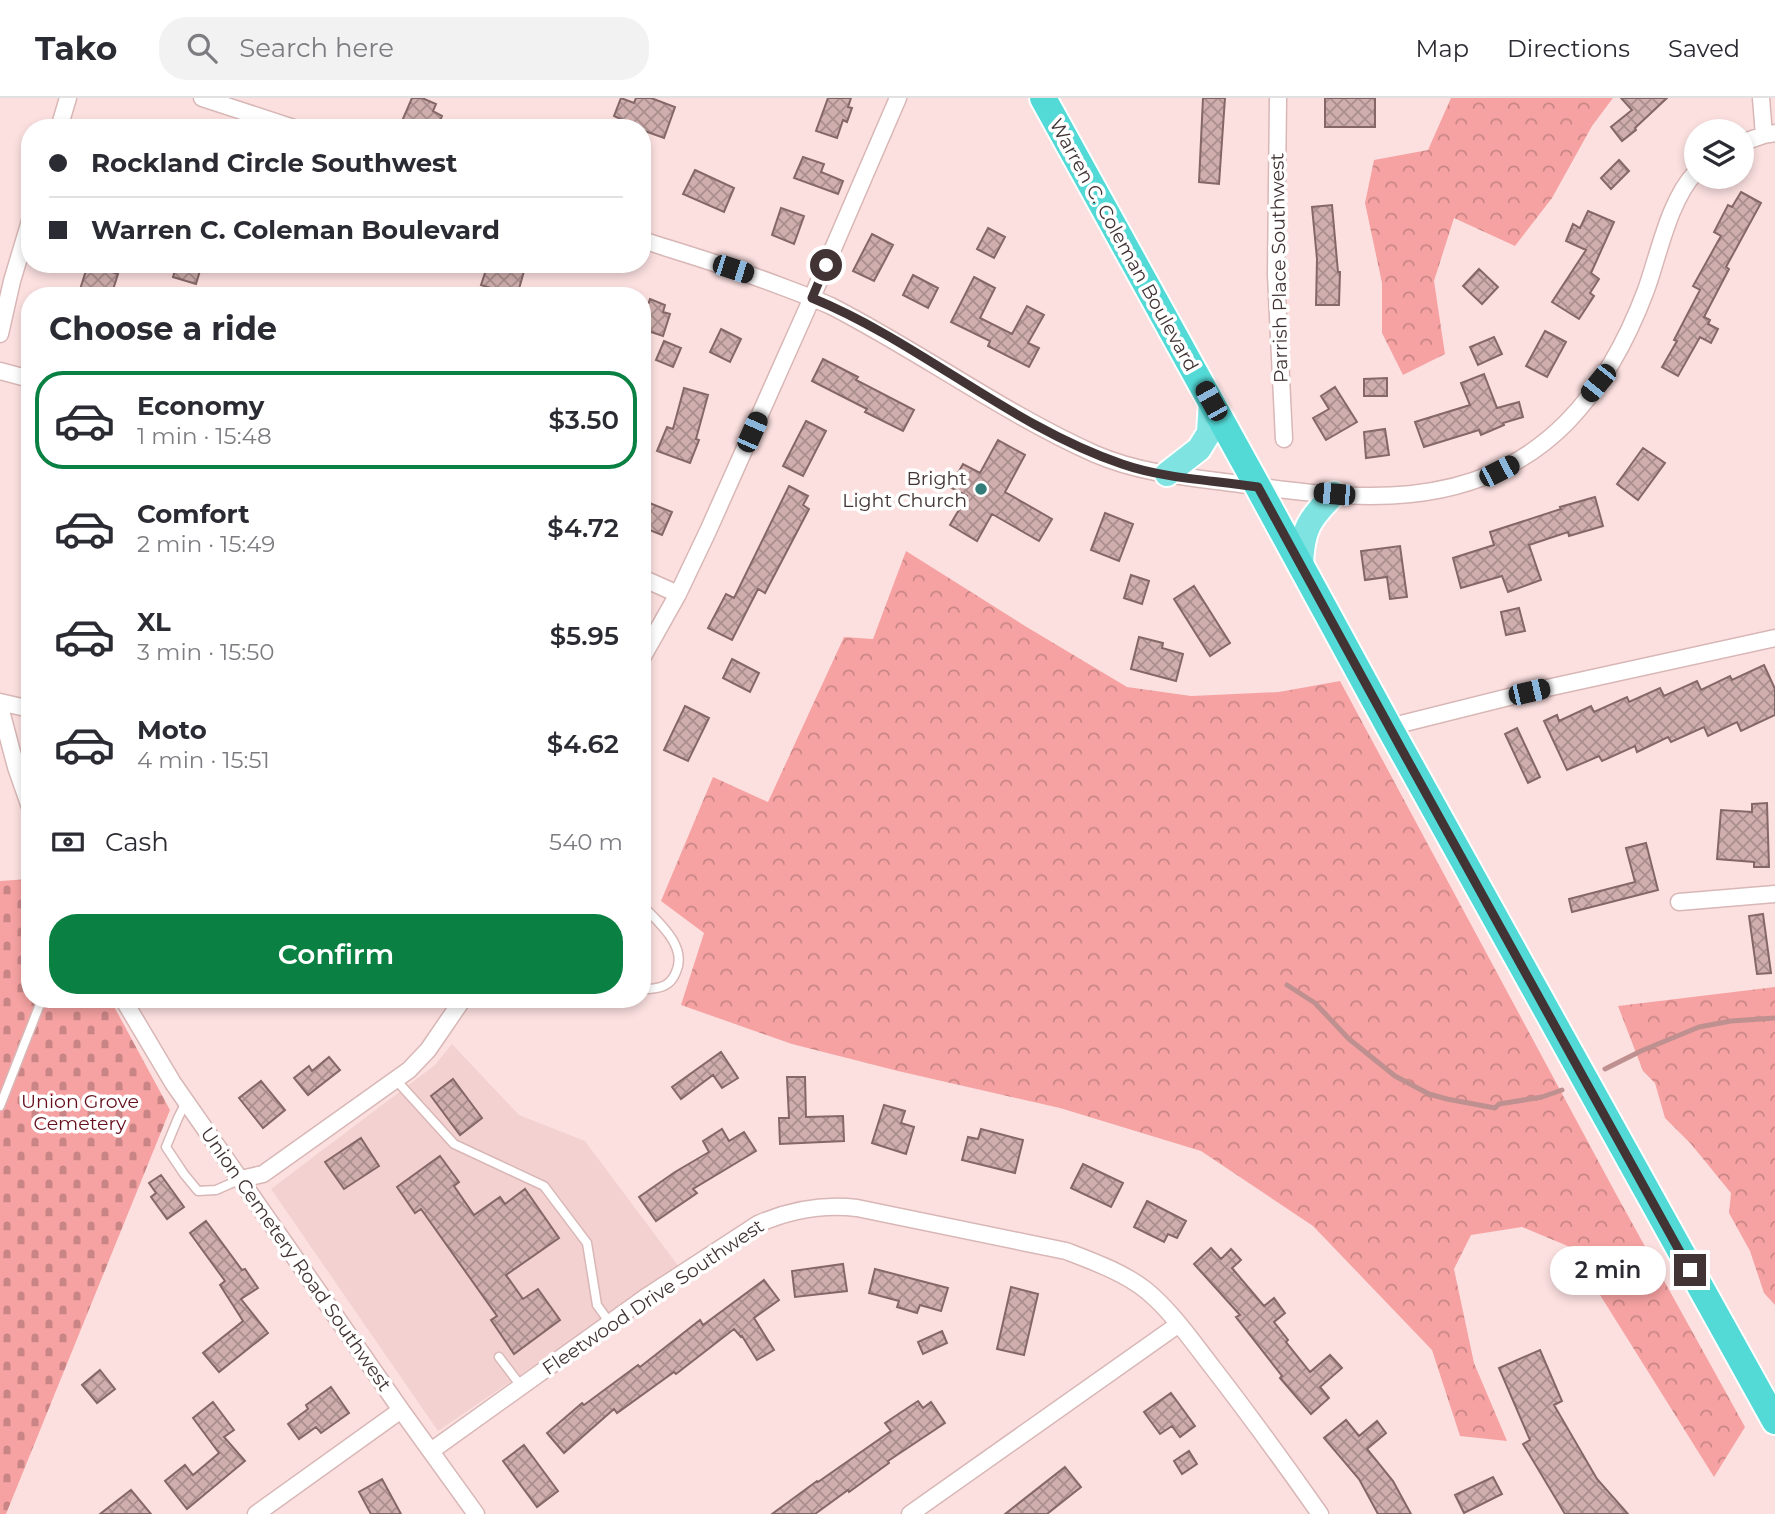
<!DOCTYPE html>
<html lang="en">
<head>
<meta charset="utf-8">
<style>
	body { margin:0; font-family:Montserrat,sans-serif; background:#f2f2f3; color:#2b2b33; height:100vh; display:flex; flex-direction:column; font-size:26px; white-space:nowrap }
	* { box-sizing:border-box; margin:0 }
	p { font-size:23px; color:#7c7c81 }
	.icon { flex:none; width:38px; height:38px; fill:none; stroke:currentColor; stroke-width:2; stroke-linecap:round; stroke-linejoin:round }
	.map { position:relative; flex:1; overflow:hidden }
	.details { position:absolute; left:21px; top:189px; width:630px; height:721px; display:flex; flex-direction:column; background:#fff; border-radius:28px; box-shadow:0 4px 10px #0003 }
	.details>* { flex:none }
	.top-card { position:absolute; left:21px; top:21px; width:630px; height:154px; border-radius:28px; box-shadow:0 4px 10px #0003; display:grid; align-content:center; height:154px; padding:0 28px; background:#fff }
	.tools { position:absolute; left:1684px; top:21px; display:grid; gap:14px }
	.tools a { display:grid; place-items:center; width:70px; height:70px; border-radius:50%; background:#fff; box-shadow:0 4px 10px #0003; font-size:35px }
	.end { position:absolute; width:32px; height:32px; margin:-16px; border:9px solid #423434; background:#fff; box-shadow:0 0 0 4px #fff }
	.from { border-radius:50% }
	.bubble { position:absolute; height:49px; border-radius:24px; background:#fff; box-shadow:0 4px 10px #0003; font-size:23px; font-weight:600; line-height:49px; text-align:center }
	.car { position:absolute; width:21px; height:42px; margin:-21px -10px; border-radius:9px; box-shadow:0 0 5px 2px #0007; background:linear-gradient(#222 24%,#8ab4d8 0 40%,#222 0 76%,#8ab4d8 0 86%,#222 0) }
	.top-card b { display:flex; align-items:center; gap:24px; height:66px; font-size:26px }
	.top-card b+b { border-top:2px solid #e1e1e2 }
	.top-card i { width:18px; height:18px; background:#2b2b33 }
	ul { padding:0; list-style:none }
	li { display:flex; align-items:center; gap:21px; height:98px; margin:0 14px 10px; padding:0 14px; border:4px solid transparent; border-radius:28px }
	li div { flex:1 }
	li b { display:block; font-size:26px }
	li em { font-style:normal; font-weight:600 }
	li.selected { border-color:#0b8043 }
	li>.icon { width:63px; height:63px; stroke-width:1.5 }
	h2 { padding:0 28px; font-size:32px; line-height:84px }
	.pay { display:flex; align-items:center; gap:18px; height:77px; padding:0 28px; font-size:26px }
	.pay p { margin-inline-start:auto }
	.button { display:flex; gap:14px; margin-top:auto; padding:14px 28px }
	.button a { flex:1; height:80px; border-radius:28px; background:#0b8043; color:#fff; font-size:28px; font-weight:600; line-height:80px; text-align:center }
	header { display:flex; align-items:center; gap:42px; box-sizing:border-box; height:98px; padding:0 35px; background:#fff; border-bottom:2px solid #e1e1e2 }
	header strong { font-size:33px }
	nav { display:flex; gap:38px; margin-inline-start:auto; font-size:24px }
	.search { width:490px; height:63px; background:#f2f2f3; display:flex; align-items:center; gap:18px; box-sizing:border-box; padding:0 24px; border-radius:28px; color:#7c7c81; font-size:26px }
	.map>svg:first-child { display:block }
</style>
</head>
<body>
<header>
<strong>Tako</strong>
<div class="search"><svg class="icon" aria-label="search" viewBox="0 0 24 24"><circle cx="10" cy="10" r="6"/><path d="M15 15l6 6"/></svg>Search here</div>
<nav><a>Map</a><a>Directions</a><a>Saved</a></nav>
</header>
<div class="map">
<svg width="1775" height="1416" viewBox="0 0 1775 1416">
	<defs>
		<pattern id="forest-crowns" width="20" height="18" patternUnits="userSpaceOnUse" patternTransform="scale(1.75)"><rect width="20" height="18" fill="#f6a2a2"/><path d="M2 6a3 3 0 1 1 6 0M12 15a3 3 0 1 1 6 0" fill="none" stroke="#c98585"/></pattern>
		<pattern id="cemetery-stones" width="16" height="16" patternUnits="userSpaceOnUse" patternTransform="scale(1.75)"><rect width="16" height="16" fill="#f6a2a2"/><path d="M2 7V4a2 2 0 0 1 4 0v3zM10 15v-3a2 2 0 0 1 4 0v3z" fill="#c98585"/></pattern>
		<pattern id="building-cross-hatch" width="8" height="8" patternUnits="userSpaceOnUse" patternTransform="scale(1.75)"><rect width="8" height="8" fill="#cfaead"/><path d="M0 0l8 8M0 8l8-8" fill="none" stroke="#aa8e8e"/></pattern>
	</defs>
	<rect width="100%" height="100%" fill="#fce0e0"/>
	<path fill="#f3d1d0" d="M452 946 519 1017 585 1043 679 1169 438 1333 271 1091 435 967Z"/>
	<path fill="url(#forest-crowns)" d="M1451 0H1613L1592 28 1552 100 1515 148 1454 120 1434 183 1445 256 1403 277 1382 235V185L1365 105 1374 62 1428 52Z
		M906 453 1025 528 1127 589 1191 598 1279 594 1340 583 1616 1096 1745 1329 1714 1379 1570 1149 1522 1129 1471 1137 1454 1171 1474 1265 1507 1343 1460 1338 1432 1252 1313 1128 1201 1053 1060 1010 898 973 792 946 681 907 704 835 661 803 713 679 768 704 844 539 873 541Z
		M1775 889V1207L1764 1195 1750 1153 1729 1115 1731 1095 1691 1046 1665 1020 1655 985 1643 973 1618 908Z"/>
	<path fill="url(#cemetery-stones)" d="M30 781V901H110L170 1012 6 1416H0V783Z"/>
	<g fill="none" stroke-linecap="round" stroke-linejoin="round">
		<path stroke="#bf9090" stroke-width="5" d="M1287 887 1315 905 1349 941 1395 978 1429 996 1447 1001 1495 1010 1499 1006 1542 999 1562 992
			M1605 971 1641 953 1699 929 1731 923 1775 920"/>
	</g>
	<path fill="url(#building-cross-hatch)" stroke="#856767" stroke-width="2" d="M412 0H422L436 6 433 13 442 18 437 30H399Z
		M621 0 634 5 636 0H651L675 9 664 40 642 32V30H637L626 26 627 24 614 18Z
		M828 0H851L848 9 852 10 847 24 843 22 837 40 816 33Z
		M1203 0H1225L1219 86 1199 84Z
		M1325 0H1375V29H1325Z
		M1621 0H1667L1635 30 1636 32 1622 43 1611 29 1632 12Z
		M803 59 824 66 821 74 843 83 838 96 794 80Z
		M1619 62 1629 73 1611 91 1601 80Z
		M695 72 734 90 724 114 683 96Z
		M1741 94 1761 105 1726 169 1729 171 1704 219 1710 222 1708 226 1718 231 1711 245 1700 239 1678 278 1662 269 1677 243 1674 242 1700 192 1693 188 1721 138 1714 134 1728 107 1732 109Z
		M1332 107 1338 174H1340L1339 207H1316L1317 161 1312 109Z
		M781 110 804 118 794 146 772 137Z
		M1588 113 1614 124 1591 175 1599 181 1590 195 1594 198 1579 221 1552 204 1586 152 1566 143 1573 126 1580 130Z
		M988 130 1005 139 994 160 977 151Z
		M872 136 893 147 874 183 853 173Z
		M88 166 118 176 111 198H78Z
		M177 166H202L196 186 173 179Z
		M488 166H526L517 198 481 187Z
		M1479 171 1498 189 1482 206 1463 188Z
		M913 177 938 190 928 210 903 197Z
		M974 179 995 190 980 220 1012 236 1027 208 1044 217 1028 245 1039 250 1029 269 988 248 990 243 951 224Z
		M650 201 665 207 663 214 670 216 663 238 642 231V207L647 209Z
		M721 231 741 241 730 264 710 254Z
		M1545 233 1566 244 1547 279 1526 268Z
		M1494 239 1502 256 1478 267 1470 249Z
		M664 243 681 250 673 269 656 262Z
		M823 261 858 279 856 282 914 312 903 333 865 314 867 311 812 283Z
		M1484 276 1497 310 1519 304 1523 319 1503 325 1504 327 1481 337 1479 332 1424 349 1415 324 1470 307 1461 285Z
		M1387 280V298H1364V281Z
		M1335 289 1357 324 1326 342 1313 320 1329 311 1321 298Z
		M684 290 708 297 696 341 699 342 690 365 657 353 667 329 673 331Z
		M806 323 826 333 803 378 783 368Z
		M1385 331 1389 357 1366 360 1364 334Z
		M998 342 1025 357 1005 394 1052 421 1039 443 992 416 977 443 950 427 967 398 950 389 963 366 980 375Z
		M1643 350 1665 365 1638 402 1617 386Z
		M789 388 808 398 803 407 809 411 765 495 758 491 732 542 708 530 726 496 734 500Z
		M1595 399 1603 428 1569 438 1568 434 1529 447 1541 482 1508 494 1502 478 1461 490 1453 460 1494 447 1490 434 1561 411 1560 409Z
		M642 402 672 414 662 437 642 429Z
		M1105 415 1133 426 1119 463 1091 452Z
		M1400 448 1407 499 1390 501 1387 479 1365 482 1361 453Z
		M1131 477 1149 483 1142 506 1124 500Z
		M1194 488 1230 545 1210 558 1174 501Z
		M1519 510 1525 533 1506 537 1501 514Z
		M1139 539 1163 545 1162 550 1183 556 1176 583 1131 571Z
		M732 561 759 575 750 594 723 580Z
		M1764 567 1775 591V617L1741 633 1737 624 1708 638 1704 629 1671 644 1668 639 1637 654 1635 648 1602 663 1599 658 1567 672 1544 623 1557 617 1559 623 1591 608 1594 614 1627 599 1629 604 1660 590 1664 598 1697 583 1701 592 1730 578 1732 582Z
		M685 608 709 620 688 663 664 652Z
		M1517 630 1540 679 1528 685 1505 636Z
		M1767 705 1769 769H1754V764L1717 761 1721 712 1752 714V706Z
		M1646 745 1658 792 1572 814 1569 801 1635 784 1626 750Z
		M1763 816 1771 875 1757 876 1749 818Z
		M721 954 738 980 722 990 713 977 681 1001 672 989Z
		M329 959 340 972 308 997 294 980 309 968 312 973Z
		M787 979H805L806 1019 843 1018 844 1043 780 1046 779 1020H789Z
		M453 981 482 1020 460 1037 431 998Z
		M261 983 285 1012 263 1030 239 1000Z
		M884 1007 905 1013 901 1025 914 1029 906 1056 872 1045Z
		M722 1031 729 1043 744 1034 756 1053 693 1091 697 1095 656 1123 639 1099 675 1074 709 1054 703 1043Z
		M981 1031 1023 1042 1015 1075 962 1062 968 1039 978 1041Z
		M361 1040 379 1068 344 1091 325 1064Z
		M440 1058 459 1084 454 1088 474 1117 500 1099 505 1106 525 1091 559 1140 506 1177 523 1201 538 1191 560 1222 514 1256 491 1222 497 1218 421 1111 415 1115 397 1089Z
		M1083 1066 1123 1085 1111 1109 1071 1090Z
		M161 1077 184 1109 167 1121 151 1099 156 1095 149 1085Z
		M1147 1103 1186 1123 1177 1140 1168 1136 1164 1144 1134 1129Z
		M206 1123 242 1172 245 1171 258 1190 241 1201 268 1235 219 1274 203 1255 243 1223 220 1187 225 1183 190 1135Z
		M1211 1150 1221 1161 1231 1151 1241 1162 1232 1170 1264 1208 1274 1200 1285 1215 1274 1224 1288 1242 1286 1244 1310 1274 1330 1257 1342 1270 1320 1289 1329 1300 1311 1316 1280 1280 1282 1278 1236 1219 1240 1217 1194 1166Z
		M843 1166 847 1193 795 1199 792 1173Z
		M875 1171 948 1190 941 1213 920 1207 917 1215 897 1209 899 1203 869 1195Z
		M764 1182 779 1202 754 1220 774 1252 757 1262 742 1238 741 1239 734 1231 676 1276 674 1274 617 1315 614 1311 564 1355 547 1335 582 1305 584 1307 638 1267 640 1269 700 1222 703 1227Z
		M1011 1189 1038 1196 1024 1257 997 1251Z
		M942 1233 947 1245 923 1256 918 1244Z
		M1540 1252 1562 1303 1554 1307 1597 1381 1628 1416H1565L1523 1346 1530 1342 1499 1270Z
		M100 1272 115 1291 97 1305 82 1287Z
		M331 1289 349 1315 321 1335 316 1329 299 1341 288 1326 308 1311 306 1307Z
		M1171 1295 1195 1328 1180 1339 1172 1328 1160 1336 1144 1314Z
		M918 1303 923 1310 931 1304 945 1325 888 1363 889 1365 849 1394 848 1392 815 1416H772L817 1383 818 1384 891 1333 885 1325Z
		M213 1304 234 1332 224 1339 245 1363 187 1411 165 1383 185 1367 193 1377 219 1355 193 1320Z
		M1346 1322 1359 1338 1377 1323 1386 1335 1367 1351 1393 1383 1411 1416H1378L1359 1381 1324 1340Z
		M524 1347 558 1393 537 1409 503 1363Z
		M1189 1353 1197 1366 1182 1376 1174 1363Z
		M1065 1369 1081 1389 1047 1416H1005Z
		M1493 1379 1502 1396 1464 1415 1455 1397Z
		M382 1381 401 1416H371L359 1394Z
		M131 1392 151 1416H100Z"/>
	<g fill="none" stroke-linecap="round" stroke-linejoin="round">
		<defs>
			<path id="service" d="M642 807C658 824 688 848 676 874 671 887 662 890 649 891
				M396 982 454 1046 544 1088 587 1145 597 1207 610 1225
				M186 1004 178 1020 166 1049 184 1076 198 1093 216 1092 241 1081
				M0 1008 42 901
				M499 1259 521 1288"/>
			<path id="minor" d="M202 0 294 30
				M1278 0 1276 177 1284 341
				M1761 0 1764 37
				M59 30 68 0
				M1741 45 1764 37 1775 35
				M642 142C689 157 737 171 783 189 799 195 815 201 831 208 921 254 1003 315 1095 356 1139 375 1186 379 1233 385 1353 402 1474 418 1567 324 1603 287 1628 240 1646 192 1659 156 1669 102 1696 74
				M0 236 12 183 30 123
				M0 273 30 281
				M642 480 678 496
				M642 560 678 496 708 433 807 211 898 0
				M0 604 30 611
				M0 609 16 669 30 709
				M1389 629 1529 594 1775 540
				M1679 804 1775 796
				M123 901 173 985 401 1312 476 1416
				M241 1081 263 1076 409 972 428 952 463 901
				M431 1353 646 1199 758 1126C790 1112 822 1106 857 1110L1066 1153C1092 1163 1125 1175 1147 1193 1172 1214 1192 1243 1213 1270 1250 1318 1285 1366 1320 1416
				M256 1416 401 1312
				M910 1416 1179 1226"/>
			<path id="primary" d="M1167 376 1199 351 1209 335 1211 303
				M1301 468C1302 431 1309 421 1334 396"/>
			<path id="trunk" d="M1043 0 1258 389 1389 629 1775 1323"/>
		</defs>
		<use href="#service" stroke="#d8b7b6" stroke-width="11"/>
		<use href="#minor" stroke="#d8b7b6" stroke-width="19"/>
		<use href="#primary" stroke="#fff" stroke-width="28"/>
		<use href="#trunk" stroke="#fff" stroke-width="30"/>
		<use href="#service" stroke="#fff" stroke-width="8"/>
		<use href="#minor" stroke="#fff" stroke-width="16"/>
		<use href="#primary" stroke="#7ee3e1" stroke-width="24"/>
		<use href="#trunk" stroke="#53dad7" stroke-width="26"/>
	</g>
	<g fill="none" stroke-linecap="round" stroke-linejoin="round">
		<path stroke="#423434" stroke-width="9" d="M826 167 812 200C920 244 1010 328 1122 366 1165 381 1213 382 1258 389L1402 652 1690 1172"/>
	</g>
	<circle fill="#347c7a" stroke="#fff" stroke-width="2.5" cx="981" cy="391" r="7"/>
	<g text-anchor="middle" dominant-baseline="central" stroke-width="7" stroke-linejoin="round" paint-order="stroke">
		<g font-size="19" fill="#423434" stroke="#fff">
			<text transform="translate(1124 147) rotate(61)">Warren C. Coleman Boulevard</text>
			<text transform="translate(1279 170) rotate(-91)">Parrish Place Southwest</text>
			<text transform="translate(296 1161) rotate(55)">Union Cemetery Road Southwest</text>
			<text transform="translate(653 1199) rotate(-34)">Fleetwood Drive Southwest</text>
		</g>
		<g font-size="19" fill="#423434" stroke="#fff" text-anchor="end">
			<text x="967" y="380">Bright<tspan x="967" dy="22">Light Church</tspan></text>
		</g>
		<g font-size="19" fill="#650e1c" stroke="#fff">
			<text x="80" y="1003">Union Grove<tspan x="80" dy="22">Cemetery</tspan></text>
		</g>
	</g>
</svg>
<div class="tools">
<a><svg class="icon" aria-label="layers" viewBox="0 0 24 24"><path d="M12 4l9 5-9 5-9-5zM3 14l9 5 9-5"/></svg></a>
</div>
<i class="end from" style="left:826px;top:167px"></i>
<i class="end" style="left:1690px;top:1172px"></i>
<div class="bubble" style="left:1550px;top:1148px;width:116px">2 min</div>
<i class="car" style="left:733px;top:171px;rotate:108deg"></i>
<i class="car" style="left:1598px;top:285px;rotate:219deg"></i>
<i class="car" style="left:1211px;top:303px;rotate:331deg"></i>
<i class="car" style="left:752px;top:334px;rotate:24deg"></i>
<i class="car" style="left:1499px;top:373px;rotate:63deg"></i>
<i class="car" style="left:1334px;top:396px;rotate:275deg"></i>
<i class="car" style="left:1529px;top:594px;rotate:77deg"></i>
<div class="top-card">
<b><i class="from"></i>Rockland Circle Southwest</b>
<b><i></i>Warren C. Coleman Boulevard</b>
</div>
<section class="details">
<h2>Choose a ride</h2>
<ul>
<li class="selected"><svg class="icon" aria-label="car" viewBox="0 0 24 24"><path d="M5 17H2v-5l4-1 3-4h7l3 4 3 1v5h-3M9 17h6M6 11h13"/><circle cx="7" cy="17" r="2"/><circle cx="17" cy="17" r="2"/></svg><div><b>Economy</b><p>1 min · 15:48</p></div><em>$3.50</em></li>
<li><svg class="icon" aria-label="car" viewBox="0 0 24 24"><path d="M5 17H2v-5l4-1 3-4h7l3 4 3 1v5h-3M9 17h6M6 11h13"/><circle cx="7" cy="17" r="2"/><circle cx="17" cy="17" r="2"/></svg><div><b>Comfort</b><p>2 min · 15:49</p></div><em>$4.72</em></li>
<li><svg class="icon" aria-label="car" viewBox="0 0 24 24"><path d="M5 17H2v-5l4-1 3-4h7l3 4 3 1v5h-3M9 17h6M6 11h13"/><circle cx="7" cy="17" r="2"/><circle cx="17" cy="17" r="2"/></svg><div><b>XL</b><p>3 min · 15:50</p></div><em>$5.95</em></li>
<li><svg class="icon" aria-label="car" viewBox="0 0 24 24"><path d="M5 17H2v-5l4-1 3-4h7l3 4 3 1v5h-3M9 17h6M6 11h13"/><circle cx="7" cy="17" r="2"/><circle cx="17" cy="17" r="2"/></svg><div><b>Moto</b><p>4 min · 15:51</p></div><em>$4.62</em></li>
</ul>
<div class="pay"><svg class="icon" aria-label="cash" viewBox="0 0 24 24"><path d="M3 7h18v10H3z"/><circle cx="12" cy="12" r="2"/></svg>Cash<p>540 m</p></div>
<div class="button"><a>Confirm</a></div>
</section>
</div>
</body>
</html>
